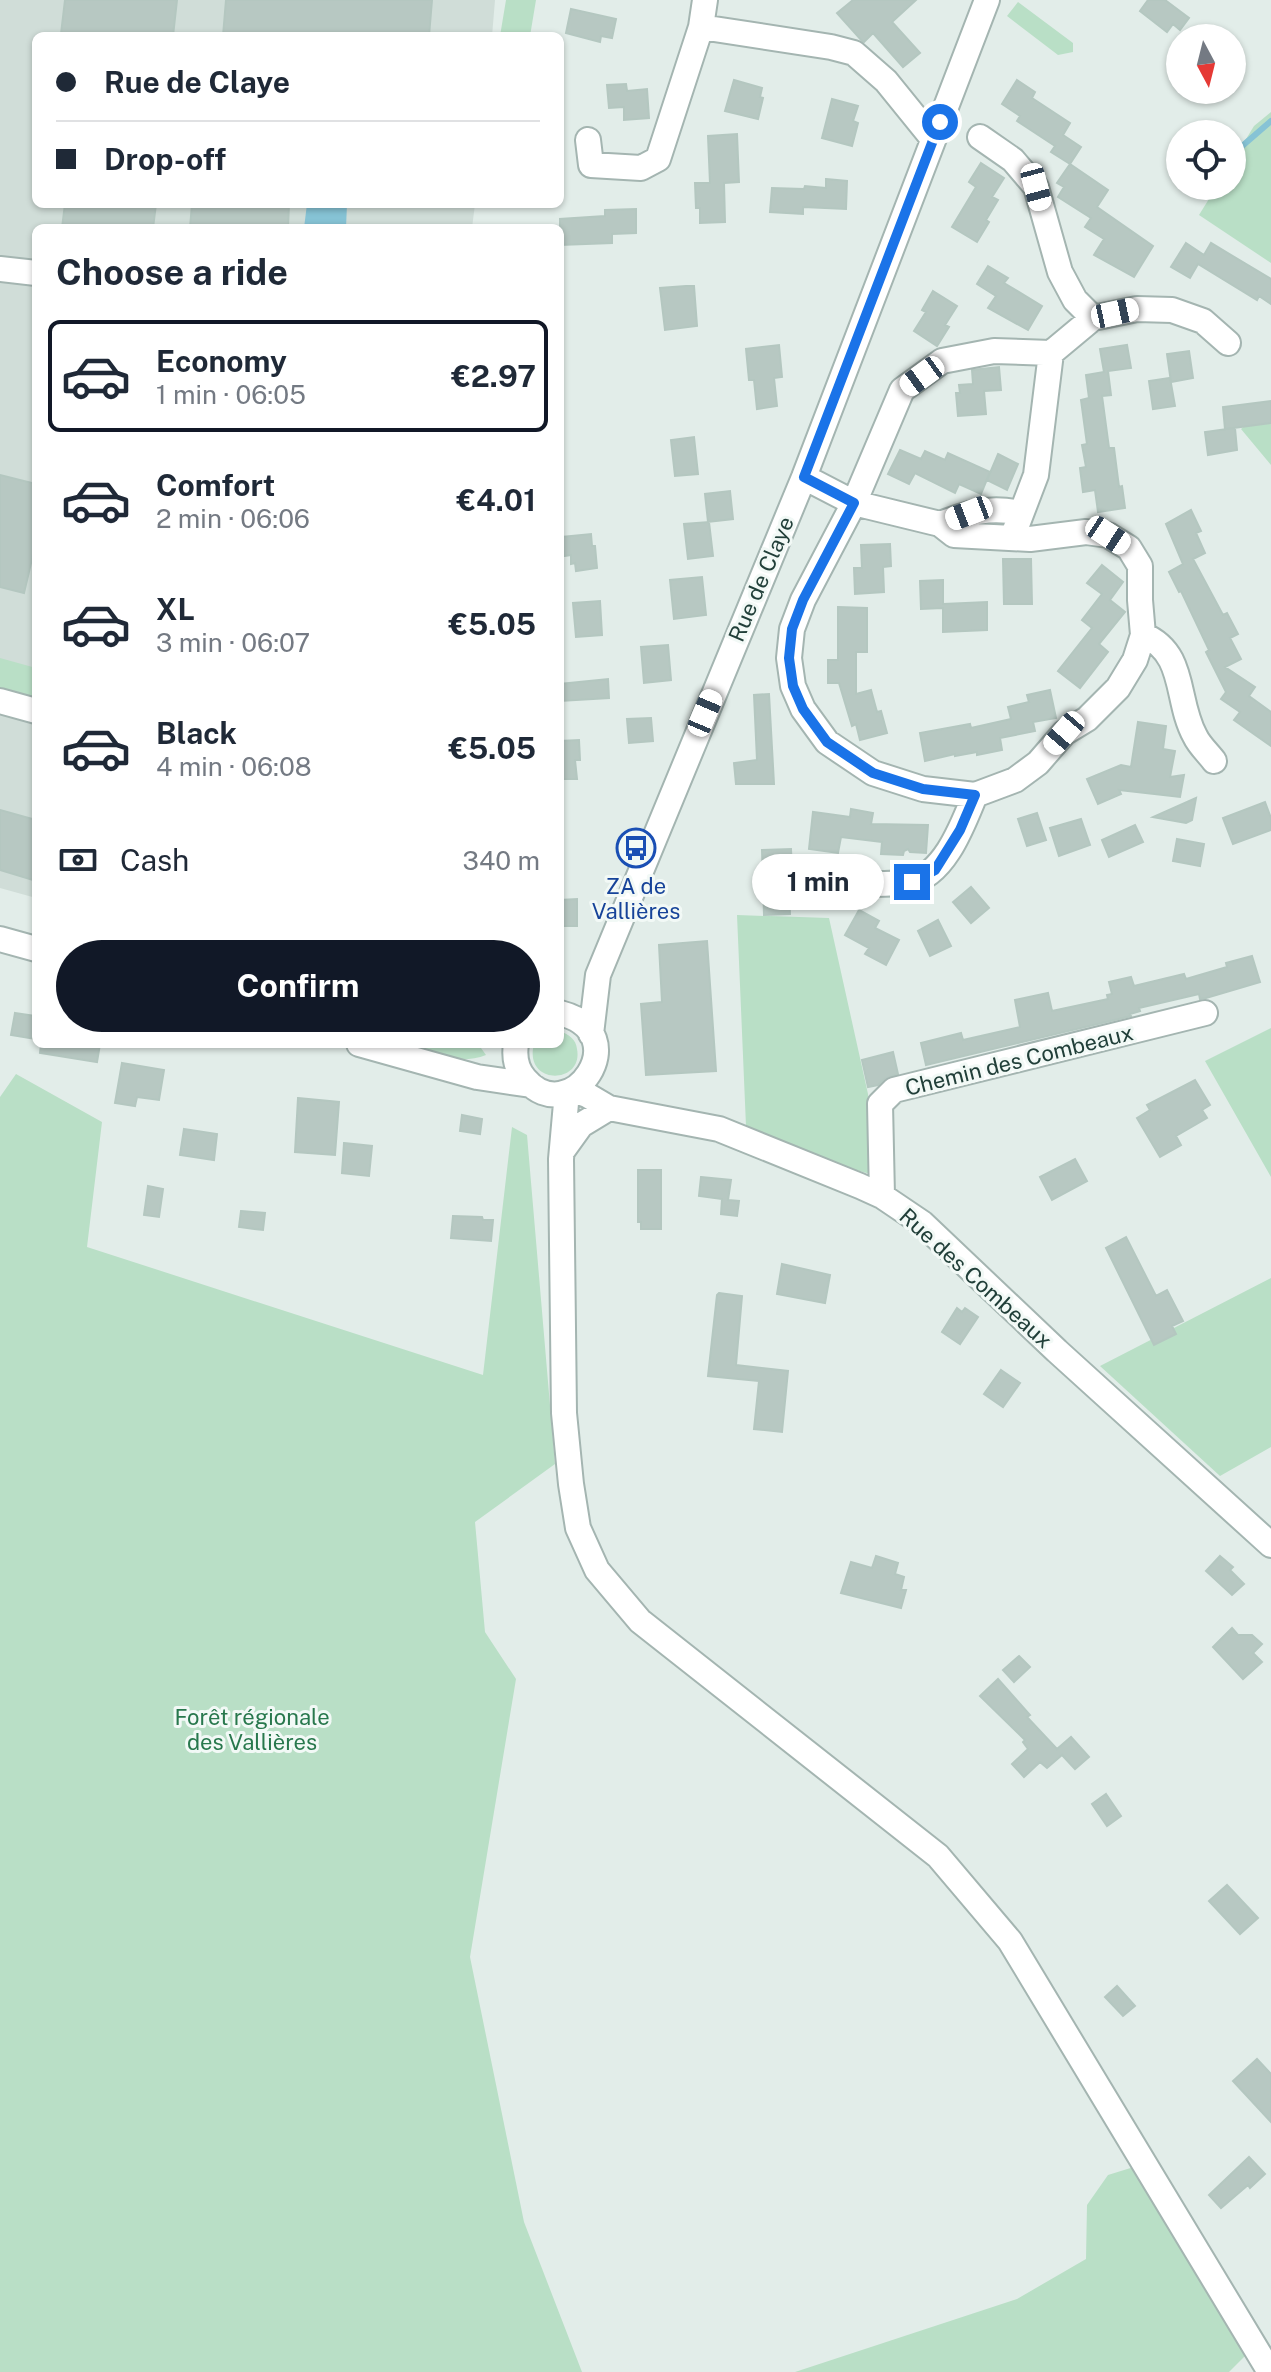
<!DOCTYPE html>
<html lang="en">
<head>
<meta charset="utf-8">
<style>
	body { margin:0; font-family:"Public Sans",sans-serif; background:#f2f2f3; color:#1f2937; height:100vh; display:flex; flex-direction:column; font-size:30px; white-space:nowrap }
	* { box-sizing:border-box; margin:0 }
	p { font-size:26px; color:#747a83 }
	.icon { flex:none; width:44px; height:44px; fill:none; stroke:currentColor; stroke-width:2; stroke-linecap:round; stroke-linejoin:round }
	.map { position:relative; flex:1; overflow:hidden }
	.panel { position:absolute; left:32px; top:224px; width:532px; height:824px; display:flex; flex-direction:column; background:#fff; border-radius:12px; box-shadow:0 2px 6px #0004 }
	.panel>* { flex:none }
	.guide { position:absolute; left:32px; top:32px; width:532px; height:176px; border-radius:12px; box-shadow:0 2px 6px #0004; display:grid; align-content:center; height:176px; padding:0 24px; background:#fff }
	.needle { width:52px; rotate:173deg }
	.buttons { position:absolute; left:1166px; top:24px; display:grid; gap:16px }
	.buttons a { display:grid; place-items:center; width:80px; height:80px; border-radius:50%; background:#fff; box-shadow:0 2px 6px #0004; font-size:40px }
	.end { position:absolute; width:36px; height:36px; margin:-18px; border:10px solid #1a73e8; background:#fff; box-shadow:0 0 0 4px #fff }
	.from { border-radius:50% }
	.bubble { position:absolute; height:56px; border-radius:28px; background:#fff; box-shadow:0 2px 6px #0004; font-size:26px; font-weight:700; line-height:56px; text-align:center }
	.car { position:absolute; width:24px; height:48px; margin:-24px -12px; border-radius:10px; box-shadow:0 0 6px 2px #0007; background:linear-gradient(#fff 24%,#345 0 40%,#fff 0 76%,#345 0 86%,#fff 0) }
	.guide b { display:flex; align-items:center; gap:28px; height:76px; font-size:30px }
	.guide b+b { border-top:2px solid #e0e1e3 }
	.guide i { width:20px; height:20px; background:#1f2937 }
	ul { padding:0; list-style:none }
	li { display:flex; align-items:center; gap:24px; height:112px; margin:0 16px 12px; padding:0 8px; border:4px solid transparent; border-radius:12px }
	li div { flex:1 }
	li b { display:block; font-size:30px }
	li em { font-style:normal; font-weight:700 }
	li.active { border-color:#111827 }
	li>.icon { width:72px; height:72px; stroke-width:1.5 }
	h2 { padding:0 24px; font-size:36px; line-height:96px }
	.pay { display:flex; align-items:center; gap:20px; height:88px; padding:0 24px; font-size:30px }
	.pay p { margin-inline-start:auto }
	.primary-button { display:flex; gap:16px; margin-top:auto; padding:16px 24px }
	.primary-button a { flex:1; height:92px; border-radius:48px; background:#111827; color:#fff; font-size:32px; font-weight:700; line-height:92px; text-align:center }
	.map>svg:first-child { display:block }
</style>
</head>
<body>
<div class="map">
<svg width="1271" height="2372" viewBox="0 0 1271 2372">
	<rect width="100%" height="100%" fill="#e2ede9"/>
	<path fill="#d0ddd8" d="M0 0H495L492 36H36V204H475L472 228H36V898L0 888Z"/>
	<path fill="#b9dfc6" d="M506 0H536L530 36H500Z
		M1018 2 1073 43V52L1058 55 1007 16Z
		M1271 112V263L1199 215 1217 186H1232V162L1254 126Z
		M1271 403V465L1241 429Z
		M0 658 36 668V705L0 695Z
		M737 915 829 918 868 1094 870 1174 832 1163 746 1126Z
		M1271 1028V1177L1205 1061Z
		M560 1031C569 1035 576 1039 577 1049 584 1085 523 1086 534 1044H560Z
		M393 1044H482L481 1048 486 1055C457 1067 422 1051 393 1044Z
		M16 1074 102 1122 87 1247 483 1375 512 1127 527 1135 555 1464 475 1522 485 1632 516 1679 470 1957 524 2222 582 2372H0V1097Z
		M1271 1278V1447L1220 1476 1100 1366Z
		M1137 2166 1248 2353 1229 2372H795L1017 2299 1086 2259 1087 2205 1108 2175Z"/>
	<path fill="#86c3d5" d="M307 204H347L346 228H304Z"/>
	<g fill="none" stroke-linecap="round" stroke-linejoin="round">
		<path stroke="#86c3d5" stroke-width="6" d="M1233 154 1271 121"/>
	</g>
	<path fill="#b7c8c2" stroke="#b4c7c0" stroke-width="2" d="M65 0H177L173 36 61 34Z
		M226 0H432L429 36H223Z
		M853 0H916L892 22 920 53 903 67 873 33 864 42 862 41 837 13Z
		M1148 0H1165L1189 18 1180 30 1173 24 1167 32 1140 11Z
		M571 9 616 19 612 38 601 36 600 42 566 33Z
		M734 80 762 88 760 97 763 98 758 119 725 111Z
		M1017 80 1035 92 1032 98 1070 123 1063 135 1081 147 1070 164 1108 190 1097 207 1153 246 1134 277 1094 255 1104 239 1085 227 1091 218 1058 197 1064 187 1057 183 1070 164 1051 152 1055 146 1017 121 1020 116 1002 104Z
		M626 84 627 91 647 89 649 118 624 120V107L609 108 607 85Z
		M832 99 858 106 853 121 858 123 852 146 822 138Z
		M737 134 739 182 724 183 725 222 700 223V208H696L695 183H710L708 136Z
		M981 163 1004 178 992 197 998 200 986 220 989 222 977 242 952 227 976 187 969 182Z
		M826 179 847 181 846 209 803 207V214L770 212 772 188 804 189 805 186 826 188Z
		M65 204H156L153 228H62Z
		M192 204H289L288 228H190Z
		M636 209V233L612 234V243L560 245V219L605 216V210Z
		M1186 243 1204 255 1211 243 1271 279V304L1259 296 1257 300 1198 264 1190 278 1171 267Z
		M988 266 1008 278 1004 283 1042 306 1028 330 988 308 996 296 977 284Z
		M686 286H694L697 326 665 330 660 288Z
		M933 291 957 306 945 325 949 327 937 346 914 331 926 312 922 310Z
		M779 345 782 377 774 378 777 406 757 409 754 380H749L746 349Z
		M1127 345 1131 368 1108 371 1111 395 1102 396 1109 448H1114L1119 487 1122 486 1125 508 1098 512 1095 490 1083 492 1080 468 1086 467 1082 445 1087 444 1081 400 1089 398 1086 375 1104 372 1100 349Z
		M1189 351 1193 378 1171 382 1167 354Z
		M999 367 1001 390 984 391 986 414 958 416 956 393H960L959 385 973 384 972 370Z
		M1170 378 1175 406 1153 409 1149 381Z
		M1271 401V423L1225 429 1223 407Z
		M1235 428 1237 450 1208 455 1205 432Z
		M694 437 698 474 675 476 671 440Z
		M900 450 921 459 925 451 945 460 948 453 990 472 981 494 959 484 955 493 915 473 909 484 888 474Z
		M998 454 1018 464 1007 490 987 480Z
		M0 475 36 484V542L24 593 0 587Z
		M730 491 733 519 708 522 705 494Z
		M1191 510 1201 531 1196 533 1205 553 1193 559 1223 615 1227 613 1238 634 1230 638 1241 659 1225 667 1255 687 1249 696 1271 712V746L1234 720 1240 712 1221 699 1226 692 1206 652 1209 650 1181 591 1179 592 1169 572 1183 564 1166 524Z
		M709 522 713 556 688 559 684 524Z
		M591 534 592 546H595L597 568 576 571 575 563 571 564V555L564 556 562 537Z
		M890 544 891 566 883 567 884 592 855 594 854 568H862L861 545Z
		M1003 559H1031L1032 604H1004Z
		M1102 565 1123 582 1110 600 1125 612 1099 644 1108 652 1080 688 1058 671 1092 628 1082 620 1102 594 1087 583Z
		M702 577 706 615 674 619 670 580Z
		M943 580V604L987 602V630L943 632V608L921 609 920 581Z
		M600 601 602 635 576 637 573 603Z
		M838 607 867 608V652H856V694L871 690 877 712 881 711 887 733 860 740 856 724 852 726 839 683H828V660H838Z
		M668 645 671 680 644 683 641 647Z
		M608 679 609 698 560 701V684Z
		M1050 690 1056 718 1033 722 1035 731 1000 738 1002 750 977 755V752L955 756V754L925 761 920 733 970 724 971 728 1011 719 1008 707 1029 702 1027 695Z
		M769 694 774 784H736L734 763 757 760 754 695Z
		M651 718 653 741 629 743 627 719Z
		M1138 722 1166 726 1163 749 1175 751 1170 777 1184 775 1180 797 1119 790 1121 794 1098 804 1087 779 1121 765 1131 767Z
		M579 740 580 760H575L577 779H560V741Z
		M1196 798 1192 820 1186 823 1153 817Z
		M1265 802 1271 818V830L1233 844 1223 818Z
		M851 809 873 813 871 824 928 825 926 853 910 852 908 849 904 851 903 855 881 854 882 842 841 837 838 853 809 849 813 812 850 817Z
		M0 810 36 820V881L0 870Z
		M1037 813 1046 840 1027 846 1018 819Z
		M1081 819 1090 845 1059 856 1050 828Z
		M1135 825 1143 842 1109 857 1102 840Z
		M1177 839 1204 844 1200 866 1173 861Z
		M791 849 793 894H789L790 914 764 915 762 850Z
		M971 887 989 908 971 923 953 902Z
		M577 899V926H561L560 900Z
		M859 910 879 921 875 928 899 940 886 965 865 954 869 948 845 935Z
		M938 920 951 946 930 956 918 931Z
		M707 941 716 1071 646 1075 641 1004 662 1002 659 945Z
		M1252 956 1260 982 1206 998 1200 999 1199 994 1139 1008 1140 1011 1130 1014 1131 1016 926 1065 921 1043 961 1033 963 1040 1020 1027 1015 1000 1048 993 1052 1011 1108 999 1107 995 1112 994 1109 982 1131 977 1134 986 1184 974 1186 979 1227 967 1226 963Z
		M15 1013 36 1016V1039L11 1035Z
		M41 1044H100L97 1062 40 1053Z
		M893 1052 898 1074 884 1079 878 1085 868 1087 862 1060Z
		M122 1063 164 1070 159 1100 137 1097 135 1106 115 1103Z
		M1195 1080 1210 1105 1202 1110 1207 1118 1176 1136 1181 1145 1160 1157 1137 1118 1150 1110 1147 1105Z
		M298 1098 339 1102 335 1155 295 1152Z
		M462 1115 482 1119 480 1134 460 1131Z
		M184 1129 217 1134 214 1160 180 1155Z
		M344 1143 372 1146 369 1176 342 1173Z
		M1075 1159 1087 1181 1052 1200 1040 1177Z
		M638 1170H661V1229H641V1222H638Z
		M701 1177 731 1180 728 1200 739 1201 737 1216 721 1214 722 1199 699 1196Z
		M148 1186 163 1189 159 1217 144 1215Z
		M241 1211 265 1213 263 1230 239 1227Z
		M453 1216 482 1217 483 1220H493L491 1241 451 1238Z
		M1126 1237 1156 1296 1167 1290 1183 1321 1172 1326 1176 1334 1154 1345 1106 1248Z
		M782 1264 830 1275 825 1303 777 1294Z
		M719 1293 742 1296 736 1365 788 1371 782 1432 754 1429 759 1381 708 1376 717 1295Z
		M957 1308 962 1312 965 1308 978 1317 960 1344 942 1332Z
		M1001 1370 1020 1383 1003 1407 984 1394Z
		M876 1556 898 1563 895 1574 904 1577 901 1590H906L901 1608 841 1593 851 1562 872 1568Z
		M1220 1556 1233 1567 1230 1570 1244 1584 1232 1595 1206 1571Z
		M1232 1628 1238 1635H1252L1262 1644 1253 1653 1262 1662 1243 1679 1213 1647Z
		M1019 1656 1030 1667 1014 1682 1003 1670Z
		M998 1679 1030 1715 1027 1717 1057 1749 1071 1737 1089 1757 1075 1769 1062 1755 1047 1768 1040 1762 1024 1777 1012 1764 1028 1749 1023 1742 1025 1740 980 1696Z
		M1106 1794 1121 1816 1107 1826 1092 1804Z
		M1227 1885 1258 1918 1240 1934 1209 1901Z
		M1117 1986 1135 2006 1123 2016 1105 1997Z
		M1257 2059 1271 2074V2122L1233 2081Z
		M1249 2157 1265 2174 1250 2188 1248 2185 1221 2208 1209 2195Z"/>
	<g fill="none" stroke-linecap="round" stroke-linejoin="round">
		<defs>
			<path id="minor" d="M701 27 831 47 854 53 886 81 933 139
				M980 137 1013 160 1036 187 1060 272 1075 300 1093 318
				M588 140 591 165 641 168 658 159 701 27 705 0
				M0 269 36 273
				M1051 353 1093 318 1137 309 1172 310 1203 321 1228 343
				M804 477 854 503 940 524 954 535 1030 539 1086 532 1108 535 1129 548 1140 566V600L1143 635 1135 660 1118 688 1087 719 1064 733 1038 763 1015 780 975 795C963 824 945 875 910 882 898 884 885 884 873 884
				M940 524C970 513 988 506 1021 513
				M1012 538 1036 475 1051 353
				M1143 635C1187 653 1175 700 1195 736 1199 745 1208 753 1214 761
				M0 701 36 711
				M975 795 923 789 873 773 827 742 803 709 793 686 789 658 792 629 803 600 854 503 902 390 942 361 994 351 1051 353
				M0 939 36 949
				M591 1034 598 975 804 477 987 0
				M359 1044 477 1077 531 1085
				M516 1044C514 1057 516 1069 525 1079 570 1132 639 1033 560 1013
				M573 1090 587 1095 609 1108 719 1129 860 1186 882 1196 922 1223 1057 1351 1271 1545
				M567 1092 561 1159 564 1413 571 1484 578 1528 597 1570 640 1621 938 1856 1010 1941 1270 2372
				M563 1150 581 1125 609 1108
				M882 1196 880 1104 894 1090 1205 1013"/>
		</defs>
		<use href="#minor" stroke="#a4b5b1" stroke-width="28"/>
		<use href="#minor" stroke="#fff" stroke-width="24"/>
	</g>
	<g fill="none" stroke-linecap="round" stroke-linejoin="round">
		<path stroke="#1a73e8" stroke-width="10" d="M912 882 935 870 960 830 975 795 923 789 873 773 827 742 803 709 793 686 789 658 792 629 803 600 854 503 804 477 940 122"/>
	</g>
	<defs>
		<symbol id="bus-ring" viewBox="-11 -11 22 22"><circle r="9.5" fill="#f2f9f6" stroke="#1a4fb4" stroke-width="1.5"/><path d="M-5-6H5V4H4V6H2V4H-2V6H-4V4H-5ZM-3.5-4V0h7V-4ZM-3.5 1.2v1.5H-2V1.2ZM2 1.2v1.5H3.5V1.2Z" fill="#1a4fb4"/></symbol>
	</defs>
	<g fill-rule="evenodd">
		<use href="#bus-ring" x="614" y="826" width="44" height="44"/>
	</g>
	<g text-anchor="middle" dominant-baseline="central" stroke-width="6" stroke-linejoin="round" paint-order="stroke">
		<g font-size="22" fill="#213f39" stroke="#f2f9f6">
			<text transform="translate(761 579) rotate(-67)">Rue de Claye</text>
			<text transform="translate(1019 1060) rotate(-14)">Chemin des Combeaux</text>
			<text transform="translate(976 1278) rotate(42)">Rue des Combeaux</text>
		</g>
		<g font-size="22" fill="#164399" stroke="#f2f9f6">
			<text x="636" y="886">ZA de<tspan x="636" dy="25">Vallières</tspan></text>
		</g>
		<g font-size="22" fill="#28784d" stroke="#f2f9f6">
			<text x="252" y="1717">Forêt régionale<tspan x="252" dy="25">des Vallières</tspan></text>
		</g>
	</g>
</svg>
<div class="buttons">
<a><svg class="needle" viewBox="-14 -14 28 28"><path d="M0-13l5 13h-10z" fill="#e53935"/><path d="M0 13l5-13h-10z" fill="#747a83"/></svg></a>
<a><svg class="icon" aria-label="locate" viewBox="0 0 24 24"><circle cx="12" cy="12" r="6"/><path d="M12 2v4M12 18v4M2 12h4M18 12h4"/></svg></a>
</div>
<i class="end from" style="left:940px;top:122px"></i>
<i class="end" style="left:912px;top:882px"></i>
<div class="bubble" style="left:752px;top:854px;width:132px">1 min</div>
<i class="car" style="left:1036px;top:187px;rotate:165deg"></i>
<i class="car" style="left:1115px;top:313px;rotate:78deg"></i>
<i class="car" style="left:922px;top:376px;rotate:234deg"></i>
<i class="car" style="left:969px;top:513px;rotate:249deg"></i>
<i class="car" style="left:1108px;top:535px;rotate:123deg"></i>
<i class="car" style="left:705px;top:713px;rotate:23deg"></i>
<i class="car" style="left:1064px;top:733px;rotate:221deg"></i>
<div class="guide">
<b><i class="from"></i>Rue de Claye</b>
<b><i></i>Drop-off</b>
</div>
<section class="panel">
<h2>Choose a ride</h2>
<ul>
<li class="active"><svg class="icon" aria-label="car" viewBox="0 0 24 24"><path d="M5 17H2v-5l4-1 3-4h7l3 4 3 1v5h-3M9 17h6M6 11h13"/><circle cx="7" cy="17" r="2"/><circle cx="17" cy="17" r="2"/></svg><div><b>Economy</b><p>1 min · 06:05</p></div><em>€2.97</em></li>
<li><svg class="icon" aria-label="car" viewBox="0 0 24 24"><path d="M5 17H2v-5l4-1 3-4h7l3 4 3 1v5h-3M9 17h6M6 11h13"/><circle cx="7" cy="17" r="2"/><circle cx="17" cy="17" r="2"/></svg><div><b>Comfort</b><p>2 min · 06:06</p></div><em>€4.01</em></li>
<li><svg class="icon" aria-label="car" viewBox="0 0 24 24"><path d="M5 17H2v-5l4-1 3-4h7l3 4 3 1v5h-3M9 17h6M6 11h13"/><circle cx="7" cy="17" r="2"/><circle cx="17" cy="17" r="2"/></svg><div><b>XL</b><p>3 min · 06:07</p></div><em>€5.05</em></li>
<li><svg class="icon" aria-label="car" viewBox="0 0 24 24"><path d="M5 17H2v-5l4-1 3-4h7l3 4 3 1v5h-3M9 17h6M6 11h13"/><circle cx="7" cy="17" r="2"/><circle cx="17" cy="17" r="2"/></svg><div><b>Black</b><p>4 min · 06:08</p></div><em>€5.05</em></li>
</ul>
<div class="pay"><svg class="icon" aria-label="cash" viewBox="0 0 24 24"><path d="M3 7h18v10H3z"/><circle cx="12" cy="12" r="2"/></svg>Cash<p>340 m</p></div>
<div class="primary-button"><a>Confirm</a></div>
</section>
</div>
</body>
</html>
